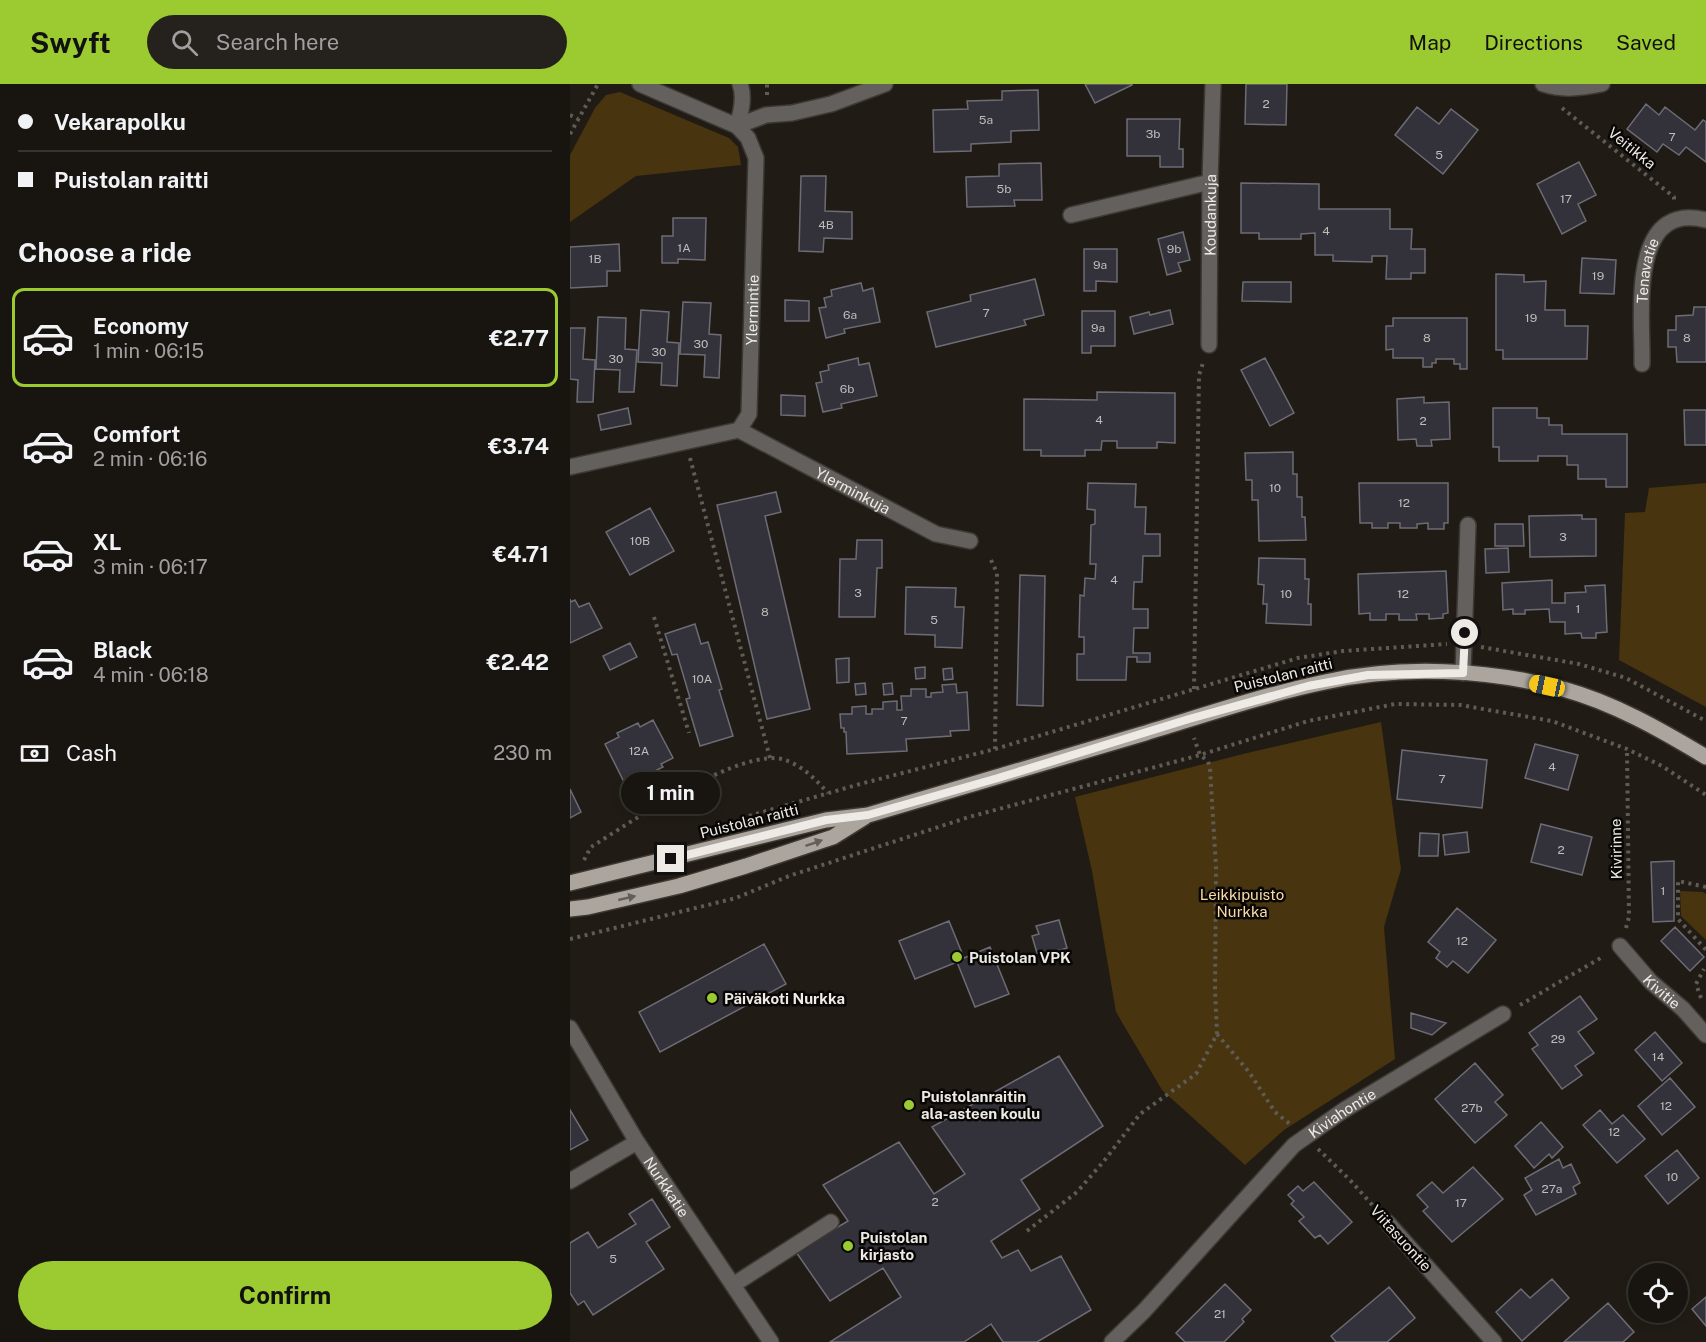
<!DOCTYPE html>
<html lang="en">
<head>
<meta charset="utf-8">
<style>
	body { margin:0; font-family:"Public Sans",sans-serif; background:#25221e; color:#f1f3f6; height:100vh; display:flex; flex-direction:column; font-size:22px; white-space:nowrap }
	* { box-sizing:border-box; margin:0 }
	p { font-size:20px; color:#9f9f9f }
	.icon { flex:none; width:33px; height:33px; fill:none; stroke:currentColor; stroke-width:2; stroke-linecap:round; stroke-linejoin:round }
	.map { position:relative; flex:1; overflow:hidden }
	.details { display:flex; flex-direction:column; background:#181510; width:570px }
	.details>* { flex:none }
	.hud { display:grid; align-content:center; height:132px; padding:0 18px; background:#181510 }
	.tools { position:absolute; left:1058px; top:1179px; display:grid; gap:12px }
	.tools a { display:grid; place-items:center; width:60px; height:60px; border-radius:50%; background:#181510; box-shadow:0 3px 9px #0003,0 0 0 2px #363430; font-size:30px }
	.end { position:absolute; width:27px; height:27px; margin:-14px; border:8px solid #eeebe6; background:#111; box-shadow:0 0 0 3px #111 }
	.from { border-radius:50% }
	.bubble { position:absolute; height:42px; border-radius:21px; background:#181510; box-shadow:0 3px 9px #0003,0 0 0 2px #363430; font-size:20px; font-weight:700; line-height:42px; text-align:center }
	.car { position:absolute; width:18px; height:36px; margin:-18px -9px; border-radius:8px; box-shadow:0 0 4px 2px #0007; background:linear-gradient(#f5c518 24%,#345 0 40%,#f5c518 0 76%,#345 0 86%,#f5c518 0) }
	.hud b { display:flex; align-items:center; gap:21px; height:57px; font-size:22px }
	.hud b+b { border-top:2px solid #363430 }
	.hud i { width:15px; height:15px; background:#f1f3f6 }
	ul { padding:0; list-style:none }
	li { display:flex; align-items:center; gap:18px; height:99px; margin:0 12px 9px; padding:0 6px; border:3px solid transparent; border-radius:12px }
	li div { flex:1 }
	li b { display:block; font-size:22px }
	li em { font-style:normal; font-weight:700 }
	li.current { border-color:#9cca31 }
	li>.icon { width:54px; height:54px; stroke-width:1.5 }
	h2 { padding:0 18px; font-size:27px; line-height:72px }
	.pay { display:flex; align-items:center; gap:15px; height:66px; padding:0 18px; font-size:22px }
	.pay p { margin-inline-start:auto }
	.primary-button { display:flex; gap:12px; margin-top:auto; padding:12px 18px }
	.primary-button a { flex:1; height:69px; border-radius:36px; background:#9cca31; color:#111; font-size:24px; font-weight:700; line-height:69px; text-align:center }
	header { display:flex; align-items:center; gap:36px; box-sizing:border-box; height:84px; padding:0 30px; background:#9cca31; color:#111 }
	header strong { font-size:28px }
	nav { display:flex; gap:33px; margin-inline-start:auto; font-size:21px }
	.search { width:420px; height:54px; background:#25221e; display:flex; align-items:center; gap:15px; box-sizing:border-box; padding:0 21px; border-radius:33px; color:#9f9f9f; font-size:22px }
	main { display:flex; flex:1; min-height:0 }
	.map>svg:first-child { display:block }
</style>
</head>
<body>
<header>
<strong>Swyft</strong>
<div class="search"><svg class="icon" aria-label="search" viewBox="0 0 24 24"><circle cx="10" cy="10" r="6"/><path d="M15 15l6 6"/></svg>Search here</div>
<nav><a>Map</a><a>Directions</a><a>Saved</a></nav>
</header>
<main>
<section class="details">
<div class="hud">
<b><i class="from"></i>Vekarapolku</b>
<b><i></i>Puistolan raitti</b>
</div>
<h2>Choose a ride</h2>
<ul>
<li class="current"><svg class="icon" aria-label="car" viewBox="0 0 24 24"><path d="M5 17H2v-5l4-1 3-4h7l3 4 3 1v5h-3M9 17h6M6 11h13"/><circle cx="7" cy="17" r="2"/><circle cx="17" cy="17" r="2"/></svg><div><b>Economy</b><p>1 min · 06:15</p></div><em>€2.77</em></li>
<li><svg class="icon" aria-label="car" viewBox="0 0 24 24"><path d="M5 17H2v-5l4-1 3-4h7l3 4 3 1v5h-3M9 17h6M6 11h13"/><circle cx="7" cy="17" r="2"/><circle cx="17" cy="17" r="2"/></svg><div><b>Comfort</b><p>2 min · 06:16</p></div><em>€3.74</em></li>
<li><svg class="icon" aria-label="car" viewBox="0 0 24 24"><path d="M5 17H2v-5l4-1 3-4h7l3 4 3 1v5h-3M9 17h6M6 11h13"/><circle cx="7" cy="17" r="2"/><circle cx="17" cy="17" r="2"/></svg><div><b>XL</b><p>3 min · 06:17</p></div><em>€4.71</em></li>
<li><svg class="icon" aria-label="car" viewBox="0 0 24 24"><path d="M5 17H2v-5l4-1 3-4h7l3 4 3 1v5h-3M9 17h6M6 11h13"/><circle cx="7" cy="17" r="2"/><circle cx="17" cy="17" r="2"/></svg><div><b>Black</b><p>4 min · 06:18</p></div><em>€2.42</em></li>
</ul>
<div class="pay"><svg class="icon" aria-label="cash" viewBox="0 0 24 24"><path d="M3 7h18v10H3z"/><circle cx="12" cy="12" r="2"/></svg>Cash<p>230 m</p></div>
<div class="primary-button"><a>Confirm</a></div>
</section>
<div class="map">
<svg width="1136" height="1258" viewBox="0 0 1136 1258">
	<rect width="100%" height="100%" fill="#201c15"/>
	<path fill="#48340e" d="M50 8 159 54 168 63 171 81 66 92 0 138V71L25 24 36 11Z
		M1136 399V623L1049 576 1055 429 1075 428 1079 404Z
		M811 638 831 785 814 843 825 975 714 1046 675 1081 592 1006 546 928 522 787 505 713 673 670Z
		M1110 807 1133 808 1136 810V856L1111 832Z"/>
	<path fill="#33323a" stroke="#6d6b74" stroke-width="1.5" d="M515 0H562V1L525 19Z
		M676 0H717L716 41 675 40Z
		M468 6 469 46 441 47V58L401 60V67L364 68 363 26 398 25 397 17 432 16V7Z
		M1076 20 1089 31 1095 23 1125 46 1133 36 1136 38V78L1116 63 1109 71 1093 60 1087 68 1057 45Z
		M847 23 869 40 881 25 908 46 873 90 825 51Z
		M557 35H610L609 65H613V83H590V72H557Z
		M1009 78 1026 111 1008 120 1016 137 992 150 967 100Z
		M471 79 472 116H444L445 122 397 123 396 93 429 92V80Z
		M231 92H256L255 127 282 128V155L254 154 253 168 229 167Z
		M671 99 749 100V125H820V145H842L841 165H855V189H841V195H816L817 172H802V178L763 177V171H745V149L731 150V155H689V149H671Z
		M103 134H136L135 176 108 175V179H92V152H103Z
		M613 148 620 176 608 179 611 187 597 191 588 155Z
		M49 160 50 187H37V202L0 204V163Z
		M514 165H547V198L526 197V207H514Z
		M1012 174 1046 176 1044 210 1010 209Z
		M926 190 954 191V198L976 197 975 226H995V242H1018L1017 275H933V266H926Z
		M465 195 474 231 454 236 456 241 366 263 357 228 401 217 400 211Z
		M673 198H721V218L672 217Z
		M291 199 293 207 303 204 310 238 274 245 275 249 256 254 249 224 256 223 254 214 262 212 261 206Z
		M215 216 239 217V237H215Z
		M113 218 141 219 139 250 151 251 149 294 134 293 135 271 110 270Z
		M1124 223H1136V278H1107L1106 263H1098V246H1106V232L1123 231Z
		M71 226 99 228 97 258 109 259 107 302 91 301 92 279 68 278Z
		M600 226 603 240 564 250 560 233 579 228 580 231Z
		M512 227H545V262H521V269H512Z
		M28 233 56 234 55 265 67 266 64 308H49L50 286 26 285Z
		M823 234H897V285H890V280H884V275H866V279H862V283H853V274H823V265L816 266V242H823Z
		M0 244H15L13 275 25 276 23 318H7L8 296 0 295Z
		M288 274 289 281 299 279 307 312 271 320 272 324 253 328 246 299 252 298 250 288 259 286 258 281Z
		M695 274 724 329 700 342 671 286Z
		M527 308 605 309V359L587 358V364H547V357H532L531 366H515V372H471V366H454V315L527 316Z
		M211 311 235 312V332L211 331Z
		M854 313V319L879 318 880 355 861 356 862 362H847L846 355 828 356 827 315Z
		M58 324 61 340 31 346 28 331Z
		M923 324H967V334H979V341H992V350H1057V403H1036V395H1008V381H997V372H968V377H929V363H923Z
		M1114 326H1136V361H1115Z
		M723 368V390H727V413H732V433H735L736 456 689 457 688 416H682V396H676L675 369Z
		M518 399 566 400 565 423H576L575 450H590V472H573L572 498H564L563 525H578V544H564L563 569H580V578H567V573H557L556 596H507V570H514V553H509L510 511 514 512 515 494 525 495 526 480H520L521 441 525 440V426L517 425Z
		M789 399H878V439H874V445H858V439L847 440V444H830V439H818V444H802V439H790Z
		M206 408 211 428 195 432 240 625 197 635 147 421Z
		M80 424 104 467 60 491 36 448Z
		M1012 431V435H1026V472L960 473 959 432Z
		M925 440H953L954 462H925Z
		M287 456H312V484H307L305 533H269L270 475H286Z
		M938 464 939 488 916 489 915 465Z
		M689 474 735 475V495H739L738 520H741V541L696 539 697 520H693L694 501 688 500Z
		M876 487 878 529 873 530V534L859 535V530H846L847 536H829V530H816V536H800V529L789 530 788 490Z
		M450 491 475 492 473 622 447 621Z
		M982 496V519H995V509L1016 508 1015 502 1035 501 1037 548 1026 549V554H1012L1011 549 995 550V538H980L979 525 955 526V530H943V525L933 526 932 499Z
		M336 503 386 504 385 523H394L392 564 365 563V551L335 550Z
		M0 515 1 518 5 516 9 523 19 519 32 544 0 559Z
		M125 540 131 560 138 558 152 605 149 606 163 652 130 662 116 615 120 614 107 570 102 571 95 550Z
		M60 559 67 573 40 586 33 572Z
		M279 574V598L267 599 266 575Z
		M355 583V594L346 595 345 584Z
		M382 584 383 595 374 596 373 585Z
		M295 599 296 610 286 611 285 600Z
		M322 599 323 610 314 611 313 600Z
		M386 600 387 609 397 608 399 646 380 647 381 652 336 655 337 667 277 670 276 648H274V644H271L270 630H282V623L296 622V630H302V625H313V618L327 617V626H332L331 612H341V605H356V613H361V609L373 608 372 601Z
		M83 636 103 674 91 680 93 683 67 696 65 692 54 698 35 660 49 653 47 649 68 639 70 643Z
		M965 660 1008 671 998 706 955 694Z
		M832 666 917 676 912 724 827 715Z
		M0 705 11 728 0 734Z
		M971 740 1022 753 1012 791 961 778Z
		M897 748 899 768 875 771 873 751Z
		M850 749 869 750 868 772H849Z
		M1104 777V837L1083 838 1081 778Z
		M887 824 926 856 898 889 883 877 877 883 866 874 870 868 858 858Z
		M489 836 497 864 474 871 473 867 467 869 462 852 469 850 466 842Z
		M379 837 394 874 420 863 439 910 405 923 387 878 345 895 329 857Z
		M1105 843 1134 873 1120 887 1091 857Z
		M194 860 216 900 90 968 69 928Z
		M1010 912 1027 935 1008 948 1024 969 1005 982 1012 991 992 1005 962 965 968 961 959 949Z
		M841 929 876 939 862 951 841 944Z
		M1085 948 1112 979 1092 997 1065 966Z
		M489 972 533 1042 451 1096 470 1125 421 1157 432 1174 448 1166 461 1187 491 1172 521 1226 467 1258H433L421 1240 394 1258H260L331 1213 313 1184 260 1217 226 1168 278 1137 253 1101 329 1058 364 1110 395 1090 362 1043Z
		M905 979 933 1011 925 1018 937 1031 905 1059 865 1015Z
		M1100 994 1125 1023 1092 1051 1068 1022Z
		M0 1026 18 1056 0 1066Z
		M1030 1026 1042 1040 1053 1031 1075 1055 1047 1079 1013 1041Z
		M971 1038 993 1063 982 1074 979 1070 964 1084 945 1062Z
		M1107 1066 1129 1094 1098 1120 1075 1092Z
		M989 1075 993 1084 1001 1080 1010 1099 1003 1103 1006 1110 966 1131 954 1111 962 1106 955 1094Z
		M903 1083 933 1115 882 1158 853 1127 858 1123 847 1111 862 1098 873 1109Z
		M744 1098 782 1138 758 1160 750 1151 745 1154 729 1137 734 1133 721 1120 724 1117 718 1111 728 1102 733 1107Z
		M82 1115 100 1143 76 1158 94 1185 23 1231 14 1217 8 1221 0 1209V1159L18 1148 28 1164 66 1140 59 1130Z
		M982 1195 999 1214 952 1257 926 1228 951 1205 960 1214Z
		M655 1200 681 1226 672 1235 674 1238 654 1258H615L606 1249Z
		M819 1203 845 1234 817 1258H766L761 1252Z
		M1136 1213V1242L1122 1225Z
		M1038 1219 1064 1248 1053 1258H994Z"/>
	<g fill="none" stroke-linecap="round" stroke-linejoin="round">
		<defs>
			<g id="minor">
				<path d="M973 0C994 7 1011 4 1032 0"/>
				<path d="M167 42 196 31 222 29 261 20 315 0"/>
				<path d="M167 42C171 29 175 13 170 0"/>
				<path d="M501 131 640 98"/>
				<path id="s1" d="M639 261 640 98 643 0"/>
				<path id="s2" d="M1072 280C1073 233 1057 116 1136 136"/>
				<path id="s3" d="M169 346 366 450 400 457"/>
				<path id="s4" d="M0 383 169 346 179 330 186 74 178 54 167 42 70 0"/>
				<path d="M893 589 898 441"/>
				<path id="s5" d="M1050 862 1081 898 1113 925 1136 951"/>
				<path id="s6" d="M0 944 67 1058 201 1258"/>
				<path d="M0 1097 67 1058"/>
				<path d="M817 1138 924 1258"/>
				<path d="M163 1201 261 1138"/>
				<path id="s7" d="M542 1258 574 1227 724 1061 774 1026 933 930"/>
			</g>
			<path id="major" d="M0 799 256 736 298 731C389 705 480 678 572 650 632 632 693 611 755 598 831 581 917 585 993 605 1044 619 1091 646 1136 673
				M0 825 18 823 109 802 176 782 263 753 295 733"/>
		</defs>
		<use href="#minor" stroke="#3d3932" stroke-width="18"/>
		<use href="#major" stroke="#3d3932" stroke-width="18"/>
		<path stroke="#5f5b55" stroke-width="4" stroke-dasharray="3 4.5" stroke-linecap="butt" d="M197 11V0
			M992 24 1104 113V118
			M0 31 8 35
			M0 50 28 0
			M120 374 200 674
			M421 476 427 489 425 665
			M84 533 119 649
			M911 563 1009 580 1056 594 1136 637
			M624 605 629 291 633 279
			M179 732 290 700 425 665 728 574 773 567 877 560
			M14 776 21 763C58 740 173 661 215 676 233 682 246 696 258 709
			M1136 803 1108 797V835L1136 866
			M1056 844 1059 833 1057 665
			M0 855 166 814 219 792 399 733 630 671 738 637 825 620 890 621 982 637 1057 665 1092 682 1136 711
			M1131 914 1126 900 1134 885
			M950 921 1034 872
			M647 950 679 988 705 1028 720 1040
			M748 1065 780 1096 805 1124
			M457 1147 507 1108 534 1077 570 1030 626 990 647 950 645 905 646 783 640 684 638 677 630 671 624 654"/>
		<use href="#minor" stroke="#63605d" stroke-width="15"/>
		<use href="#major" stroke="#aba59e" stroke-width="15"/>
	</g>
	<defs><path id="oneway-solid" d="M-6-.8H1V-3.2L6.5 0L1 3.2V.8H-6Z" transform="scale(1.5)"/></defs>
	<g fill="#625e59">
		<use href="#oneway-solid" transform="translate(244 759) rotate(-19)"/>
		<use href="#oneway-solid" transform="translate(57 814) rotate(-13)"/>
	</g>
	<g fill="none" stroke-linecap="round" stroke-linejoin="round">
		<path stroke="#eeebe6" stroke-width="8" d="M101 775 256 736 298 731 428 694 619 635 738 602 798 591 893 589 895 549"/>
	</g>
	<g fill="#9cca31" stroke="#090705" stroke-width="2">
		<circle cx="387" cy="873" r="6"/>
		<circle cx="142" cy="914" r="6"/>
		<circle cx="339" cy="1021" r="6"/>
		<circle cx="278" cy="1162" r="6"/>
	</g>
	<g text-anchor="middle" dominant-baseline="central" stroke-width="5" stroke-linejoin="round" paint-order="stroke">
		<g font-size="12" fill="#bfbdbb">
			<text x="696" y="20">2</text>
			<text x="416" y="36">5a</text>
			<text x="583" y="50">3b</text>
			<text x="1102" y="53">7</text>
			<text x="869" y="71">5</text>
			<text x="434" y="105">5b</text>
			<text x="996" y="115">17</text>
			<text x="256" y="141">4B</text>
			<text x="756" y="147">4</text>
			<text x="114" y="164">1A</text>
			<text x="604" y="165">9b</text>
			<text x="25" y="175">1B</text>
			<text x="530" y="181">9a</text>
			<text x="1028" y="192">19</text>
			<text x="416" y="229">7</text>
			<text x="280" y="231">6a</text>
			<text x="961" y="234">19</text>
			<text x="528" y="244">9a</text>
			<text x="857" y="254">8</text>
			<text x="1117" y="254">8</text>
			<text x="131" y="260">30</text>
			<text x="89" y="268">30</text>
			<text x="46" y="275">30</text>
			<text x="277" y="305">6b</text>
			<text x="529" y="336">4</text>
			<text x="853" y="337">2</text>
			<text x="705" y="404">10</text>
			<text x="834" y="419">12</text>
			<text x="993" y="453">3</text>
			<text x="70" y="457">10B</text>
			<text x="544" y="496">4</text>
			<text x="288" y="509">3</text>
			<text x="716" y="510">10</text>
			<text x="833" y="510">12</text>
			<text x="1008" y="525">1</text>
			<text x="195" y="528">8</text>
			<text x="364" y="536">5</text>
			<text x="132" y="595">10A</text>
			<text x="334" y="637">7</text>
			<text x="69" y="667">12A</text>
			<text x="982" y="683">4</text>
			<text x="872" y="695">7</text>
			<text x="991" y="766">2</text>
			<text x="1093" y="807">1</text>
			<text x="892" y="857">12</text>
			<text x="988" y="955">29</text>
			<text x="1088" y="973">14</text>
			<text x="1096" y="1022">12</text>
			<text x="902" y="1024">27b</text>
			<text x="1044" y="1048">12</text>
			<text x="1102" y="1093">10</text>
			<text x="982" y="1105">27a</text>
			<text x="365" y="1118">2</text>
			<text x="891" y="1119">17</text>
			<text x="43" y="1175">5</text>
			<text x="650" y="1230">21</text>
		</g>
		<g font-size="15" fill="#eeebe6" stroke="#090705">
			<text transform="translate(1062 64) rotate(39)">Veitikka</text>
			<text stroke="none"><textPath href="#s1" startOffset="130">Koudankuja</textPath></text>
			<text stroke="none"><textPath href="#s2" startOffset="94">Tenavatie</textPath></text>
			<text stroke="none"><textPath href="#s4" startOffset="296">Ylermintie</textPath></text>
			<text stroke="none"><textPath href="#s3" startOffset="129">Ylerminkuja</textPath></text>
			<text transform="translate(713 591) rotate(-14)">Puistolan raitti</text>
			<text transform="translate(179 737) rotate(-14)">Puistolan raitti</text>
			<text transform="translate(1046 765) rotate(-91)">Kivirinne</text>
			<text stroke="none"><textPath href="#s5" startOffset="62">Kivitie</textPath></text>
			<text stroke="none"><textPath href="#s7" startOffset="326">Kiviahontie</textPath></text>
			<text stroke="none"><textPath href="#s6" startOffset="186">Nurkkatie</textPath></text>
			<text transform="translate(831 1154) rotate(48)">Viitasuontie</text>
		</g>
		<g font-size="15" fill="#fbdaa4" stroke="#090705">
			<text x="672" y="810">Leikkipuisto<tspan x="672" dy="17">Nurkka</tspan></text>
		</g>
		<g font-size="15" font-weight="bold" fill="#eeebe6" stroke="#090705" text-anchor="start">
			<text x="399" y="873">Puistolan VPK</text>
			<text x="154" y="914">Päiväkoti Nurkka</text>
			<text x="351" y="1012">Puistolanraitin<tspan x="351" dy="17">ala-asteen koulu</tspan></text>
			<text x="290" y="1153">Puistolan<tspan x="290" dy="17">kirjasto</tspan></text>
		</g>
	</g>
</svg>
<div class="tools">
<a><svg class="icon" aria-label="locate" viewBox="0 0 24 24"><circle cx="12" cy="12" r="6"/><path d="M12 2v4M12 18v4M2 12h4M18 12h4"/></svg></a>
</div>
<i class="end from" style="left:895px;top:549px"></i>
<i class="end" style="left:101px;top:775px"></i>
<div class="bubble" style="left:51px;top:688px;width:99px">1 min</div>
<i class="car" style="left:977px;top:602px;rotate:282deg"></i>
</div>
</main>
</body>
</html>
